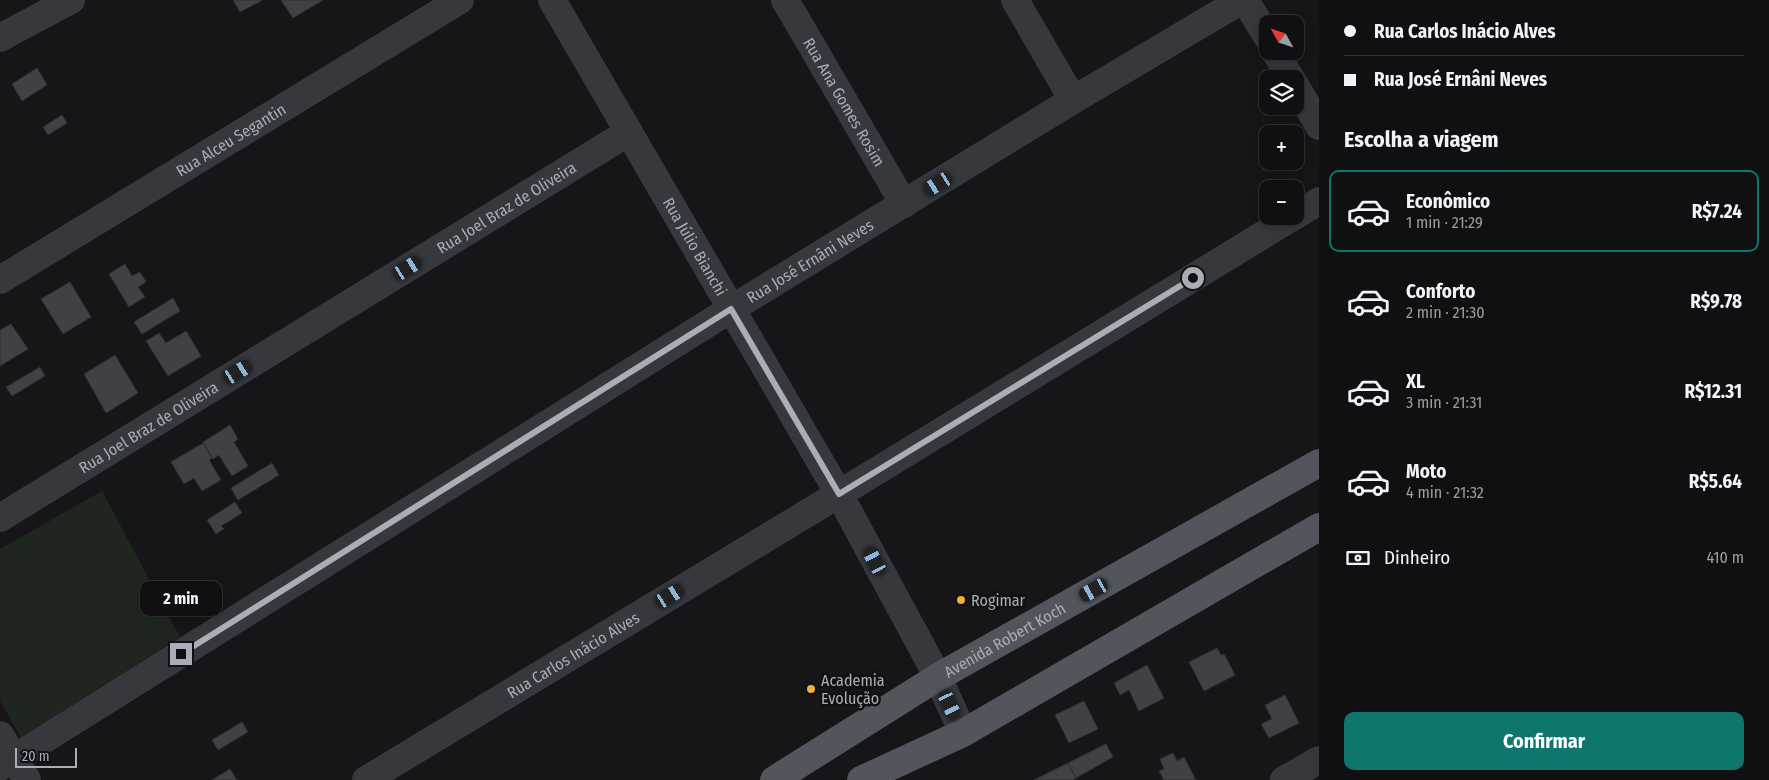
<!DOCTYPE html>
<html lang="pt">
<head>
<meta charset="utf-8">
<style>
	body { margin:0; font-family:"Fira Sans Condensed",sans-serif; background:#1e1e20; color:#f1f3f6; height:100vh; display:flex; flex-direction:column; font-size:19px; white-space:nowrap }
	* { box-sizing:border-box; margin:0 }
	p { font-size:16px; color:#9c9d9f }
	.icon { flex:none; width:28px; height:28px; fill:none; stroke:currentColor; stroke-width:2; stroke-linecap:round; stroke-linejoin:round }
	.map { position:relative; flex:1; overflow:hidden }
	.details { display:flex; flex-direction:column; background:#101012; width:450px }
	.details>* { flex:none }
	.hud { display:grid; align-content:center; height:110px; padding:0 25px; background:#101012 }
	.needle { width:32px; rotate:310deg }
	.controls { position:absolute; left:1259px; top:15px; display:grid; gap:10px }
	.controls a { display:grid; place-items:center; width:45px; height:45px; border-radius:10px; background:#101012; box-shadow:0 2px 12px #0003,0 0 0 1px #303032; font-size:25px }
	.scale { position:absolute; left:15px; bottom:12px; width:62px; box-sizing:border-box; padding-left:5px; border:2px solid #a8adb8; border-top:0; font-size:14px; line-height:18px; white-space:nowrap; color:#a8adb8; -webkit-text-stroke:4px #111113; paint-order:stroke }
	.end { position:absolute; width:22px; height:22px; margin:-11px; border:6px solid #a8adb8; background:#111; box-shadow:0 0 0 2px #111 }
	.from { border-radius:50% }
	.bubble { position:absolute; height:35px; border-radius:10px; background:#101012; box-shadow:0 2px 12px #0003,0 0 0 1px #303032; font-size:16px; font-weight:700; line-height:35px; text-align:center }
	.car { position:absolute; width:15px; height:30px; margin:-15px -8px; border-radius:6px; box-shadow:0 0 4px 1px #0007; background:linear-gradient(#222 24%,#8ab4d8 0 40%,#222 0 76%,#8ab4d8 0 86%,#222 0) }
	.hud b { display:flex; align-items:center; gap:18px; height:48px; font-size:19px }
	.hud b+b { border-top:1px solid #303032 }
	.hud i { width:12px; height:12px; background:#f1f3f6 }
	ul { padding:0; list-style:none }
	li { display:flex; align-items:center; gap:15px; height:82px; margin:0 10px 8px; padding:0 15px; border:2px solid transparent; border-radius:10px }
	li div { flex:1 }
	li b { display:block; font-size:19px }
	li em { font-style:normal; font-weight:700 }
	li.on { border-color:#0f766e }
	li>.icon { width:45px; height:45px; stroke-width:1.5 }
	h2 { padding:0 25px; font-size:22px; line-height:60px }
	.pay { display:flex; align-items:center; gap:12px; height:55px; padding:0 25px; font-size:19px }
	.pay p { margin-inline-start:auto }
	.cta { display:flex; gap:10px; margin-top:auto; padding:10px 25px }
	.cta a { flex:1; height:58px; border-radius:10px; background:#0f766e; color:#fff; font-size:20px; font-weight:700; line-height:58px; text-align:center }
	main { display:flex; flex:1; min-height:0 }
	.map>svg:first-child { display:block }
</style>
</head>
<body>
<main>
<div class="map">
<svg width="1319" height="780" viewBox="0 0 1319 780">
	<rect width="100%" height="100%" fill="#161618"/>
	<path fill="#1e261f" d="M102 491 180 637 21 737 0 701V549Z"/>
	<path fill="#404145" stroke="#303034" d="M233 0H261V1L240 12Z
		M281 0H323L293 18Z
		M37 68 47 85 22 101 12 84Z
		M62 115 67 123 48 135 43 127Z
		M125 264 132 276 140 272 146 282 138 287 145 297 129 307 109 274Z
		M70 282 91 317 63 334 41 299Z
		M173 298 180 311 142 334 134 322Z
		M11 324 28 349 0 366V330Z
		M186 331 201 356 168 376 146 341 159 333 166 343Z
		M115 355 138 393 106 413 84 374Z
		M40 367 45 376 12 396 6 387Z
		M230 425 238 439 234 442 248 466 232 476 219 455 213 459 203 442Z
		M203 443 212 458 209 460 221 480 202 491 194 478 184 484 171 462Z
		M272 463 279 475 238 500 231 488Z
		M235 502 242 513 221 526 224 529 216 534 207 520Z
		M1217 648 1221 655 1224 654 1235 675 1204 691 1189 662Z
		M1147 665 1164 698 1139 711 1129 690 1120 695 1114 683Z
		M1285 695 1299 723 1269 738 1261 724 1272 719 1265 705Z
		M1084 701 1098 729 1069 743 1055 715Z
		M242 722 248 732 218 750 212 740Z
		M1106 744 1113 757 1076 778 1068 763Z
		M1173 753 1177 761 1184 757 1196 780H1164L1159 771 1164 769 1160 759Z
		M1068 763 1076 778 1073 780H1034Z
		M230 769 237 780H212Z"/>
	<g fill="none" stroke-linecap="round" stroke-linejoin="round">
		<g stroke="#37383d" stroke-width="28">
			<path id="s1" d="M552 0 839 494 938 677 963 733"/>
			<path id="s2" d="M785 0 904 204"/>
			<path d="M1015 0 1073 100"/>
			<path d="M1245 0 1268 38"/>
			<path d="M0 38 71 0"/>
			<path d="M1275 51 1291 79"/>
			<path d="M1295 85 1319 126"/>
			<path d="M1295 216 1319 201"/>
			<path id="s3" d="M0 280 460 0"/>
			<path id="s4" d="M0 518 629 132"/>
			<path d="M0 735 27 780"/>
			<path id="s5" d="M0 767 731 309 1073 100 1242 0"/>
			<path id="s6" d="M366 780 839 494 1294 216"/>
			<path d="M1284 780 1319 760"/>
		</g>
		<g stroke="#53555c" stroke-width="28">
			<path id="s7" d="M774 780 938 677 1319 463"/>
			<path d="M861 780 963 733 1319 527"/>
		</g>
	</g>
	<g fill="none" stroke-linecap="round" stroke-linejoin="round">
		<path stroke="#a8adb8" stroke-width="6" d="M181 654 731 309 839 494 1193 278"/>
	</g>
	<g fill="#f2b134" stroke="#111113" stroke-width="2">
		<circle cx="961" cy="600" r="5"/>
		<circle cx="811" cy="689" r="5"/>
	</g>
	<g text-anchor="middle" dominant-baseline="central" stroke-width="5" stroke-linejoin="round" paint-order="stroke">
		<g font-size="16" fill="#a8adb8" stroke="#111113">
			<text stroke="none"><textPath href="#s2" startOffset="118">Rua Ana Gomes Rosim</textPath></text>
			<text stroke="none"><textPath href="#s3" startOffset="270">Rua Alceu Segantin</textPath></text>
			<text stroke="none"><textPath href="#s4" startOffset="594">Rua Joel Braz de Oliveira</textPath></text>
			<text stroke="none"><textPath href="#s1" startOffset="285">Rua Júlio Bianchi</textPath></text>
			<text stroke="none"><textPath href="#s5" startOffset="955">Rua José Ernâni Neves</textPath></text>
			<text stroke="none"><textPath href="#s4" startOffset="174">Rua Joel Braz de Oliveira</textPath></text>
			<text stroke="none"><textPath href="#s7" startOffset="270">Avenida Robert Koch</textPath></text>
			<text stroke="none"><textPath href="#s6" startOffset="242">Rua Carlos Inácio Alves</textPath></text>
		</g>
		<g font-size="16" fill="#a8adb8" stroke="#111113" text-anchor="start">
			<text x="971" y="600">Rogimar</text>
			<text x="821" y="680">Academia<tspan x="821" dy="18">Evolução</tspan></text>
		</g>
	</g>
</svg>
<div class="controls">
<a><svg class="needle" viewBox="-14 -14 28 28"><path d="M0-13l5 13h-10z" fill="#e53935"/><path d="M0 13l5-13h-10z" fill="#9c9d9f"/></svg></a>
<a><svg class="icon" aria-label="layers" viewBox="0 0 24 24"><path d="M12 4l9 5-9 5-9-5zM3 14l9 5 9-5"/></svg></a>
<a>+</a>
<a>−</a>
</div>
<div class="scale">20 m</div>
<i class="end from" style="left:1193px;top:278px"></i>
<i class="end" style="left:181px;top:654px"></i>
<div class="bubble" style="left:140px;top:581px;width:82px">2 min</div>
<i class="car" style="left:938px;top:184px;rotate:239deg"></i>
<i class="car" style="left:408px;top:268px;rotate:58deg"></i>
<i class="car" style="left:238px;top:372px;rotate:59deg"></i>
<i class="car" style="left:875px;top:561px;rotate:332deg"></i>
<i class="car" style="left:1094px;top:590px;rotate:241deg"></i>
<i class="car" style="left:670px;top:596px;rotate:59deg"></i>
<i class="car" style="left:950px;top:705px;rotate:155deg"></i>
</div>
<section class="details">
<div class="hud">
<b><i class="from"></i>Rua Carlos Inácio Alves</b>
<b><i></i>Rua José Ernâni Neves</b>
</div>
<h2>Escolha a viagem</h2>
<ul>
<li class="on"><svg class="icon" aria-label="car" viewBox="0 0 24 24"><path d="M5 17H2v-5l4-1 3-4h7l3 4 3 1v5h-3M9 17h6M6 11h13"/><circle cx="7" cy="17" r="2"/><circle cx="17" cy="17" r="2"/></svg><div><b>Econômico</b><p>1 min · 21:29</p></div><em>R$7.24</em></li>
<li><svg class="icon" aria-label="car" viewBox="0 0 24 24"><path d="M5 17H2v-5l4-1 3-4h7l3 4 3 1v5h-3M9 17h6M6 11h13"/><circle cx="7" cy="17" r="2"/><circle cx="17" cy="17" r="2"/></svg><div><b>Conforto</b><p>2 min · 21:30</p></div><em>R$9.78</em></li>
<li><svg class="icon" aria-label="car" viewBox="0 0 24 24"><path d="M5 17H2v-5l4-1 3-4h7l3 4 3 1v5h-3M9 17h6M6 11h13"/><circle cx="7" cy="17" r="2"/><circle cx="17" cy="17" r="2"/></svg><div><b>XL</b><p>3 min · 21:31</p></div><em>R$12.31</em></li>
<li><svg class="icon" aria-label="car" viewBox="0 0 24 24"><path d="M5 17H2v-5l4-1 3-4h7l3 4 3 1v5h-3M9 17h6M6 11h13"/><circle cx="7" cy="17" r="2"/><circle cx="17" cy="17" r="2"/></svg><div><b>Moto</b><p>4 min · 21:32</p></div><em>R$5.64</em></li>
</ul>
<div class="pay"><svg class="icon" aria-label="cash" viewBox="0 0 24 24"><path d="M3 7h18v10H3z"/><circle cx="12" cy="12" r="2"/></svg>Dinheiro<p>410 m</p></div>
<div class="cta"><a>Confirmar</a></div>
</section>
</main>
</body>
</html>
